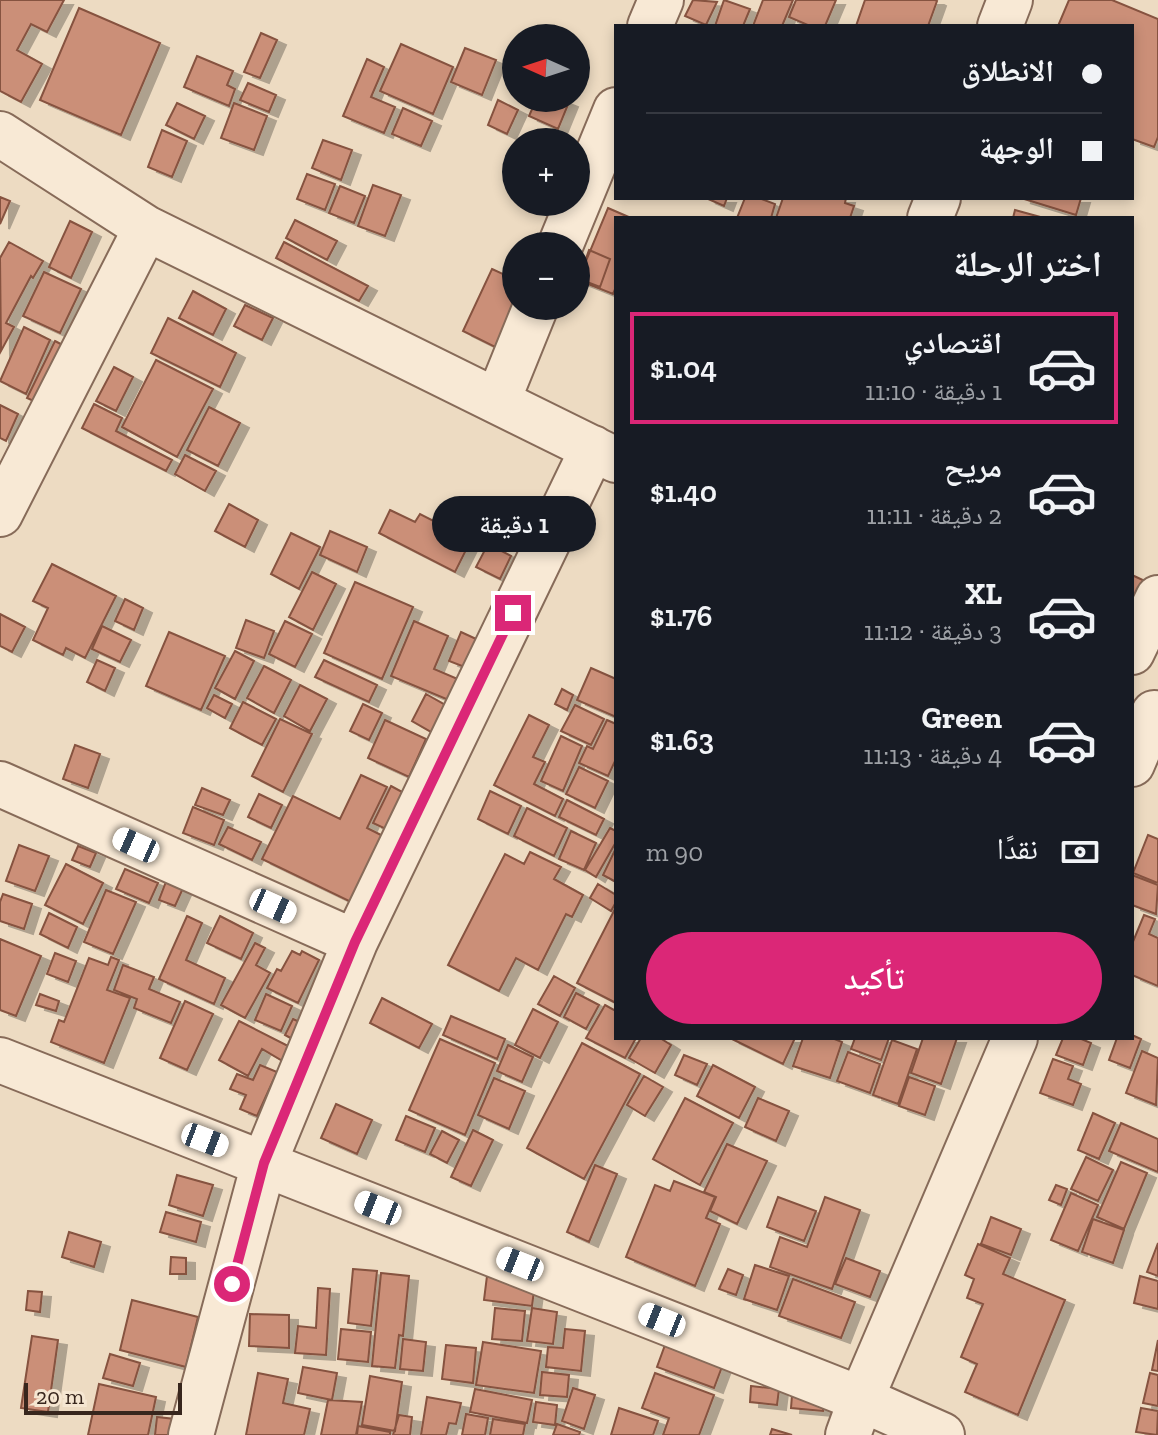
<!DOCTYPE html>
<html lang="ar">
<head>
<meta charset="utf-8">
<style>
	body { margin:0; font-family:"Zilla Slab","Noto Naskh Arabic",serif; background:#242831; color:#f1f3f6; direction:rtl; height:100vh; display:flex; flex-direction:column; font-size:30px; white-space:nowrap }
	* { box-sizing:border-box; margin:0 }
	p { font-size:26px; color:#9ea1a6 }
	.icon { flex:none; width:44px; height:44px; fill:none; stroke:currentColor; stroke-width:2; stroke-linecap:round; stroke-linejoin:round }
	.map { position:relative; flex:1; overflow:hidden; direction:ltr }
	.drawer { position:absolute; left:614px; top:216px; width:520px; height:824px; display:flex; flex-direction:column; background:#171b24; border-radius:0px; box-shadow:0 4px 12px #0003; direction:rtl }
	.drawer>* { flex:none }
	.top-card { position:absolute; left:614px; top:24px; width:520px; height:176px; border-radius:0px; box-shadow:0 4px 12px #0003; direction:rtl; display:grid; align-content:center; height:176px; padding:0 32px; background:#171b24 }
	.needle { width:52px; rotate:273deg }
	.fabs { position:absolute; left:502px; top:24px; display:grid; gap:16px }
	.fabs a { display:grid; place-items:center; width:88px; height:88px; border-radius:50%; background:#171b24; box-shadow:0 4px 12px #0003; font-size:40px }
	.scale { position:absolute; left:24px; bottom:20px; width:158px; box-sizing:border-box; padding-left:8px; border:4px solid #37261d; border-top:0; font-size:22px; line-height:28px; white-space:nowrap; color:#37261d; -webkit-text-stroke:6px #f5e6d1; paint-order:stroke }
	.end { position:absolute; width:36px; height:36px; margin:-18px; border:10px solid #db2777; background:#fff; box-shadow:0 0 0 4px #fff }
	.from { border-radius:50% }
	.bubble { position:absolute; height:56px; border-radius:28px; background:#171b24; box-shadow:0 4px 12px #0003; font-size:26px; font-weight:600; line-height:56px; text-align:center; direction:rtl }
	.car { position:absolute; width:24px; height:48px; margin:-24px -12px; border-radius:10px; box-shadow:0 0 6px 2px #0007; background:linear-gradient(#fff 24%,#345 0 40%,#fff 0 76%,#345 0 86%,#fff 0) }
	.top-card b { display:flex; align-items:center; gap:28px; height:76px; font-size:30px }
	.top-card b+b { border-top:2px solid #363941 }
	.top-card i { width:20px; height:20px; background:#f1f3f6 }
	ul { padding:0; list-style:none }
	li { display:flex; align-items:center; gap:24px; height:112px; margin:0 16px 12px; padding:0 16px; border:4px solid transparent; border-radius:0px }
	li div { flex:1 }
	li b { display:block; font-size:30px }
	li em { font-style:normal; font-weight:600 }
	li.on { border-color:#db2777 }
	li>.icon { width:72px; height:72px; stroke-width:1.5 }
	h2 { padding:0 32px; font-size:36px; line-height:96px }
	.pay { display:flex; align-items:center; gap:20px; height:88px; padding:0 32px; font-size:30px }
	.pay p { margin-inline-start:auto }
	.primary-button { display:flex; gap:16px; margin-top:auto; padding:16px 32px }
	.primary-button a { flex:1; height:92px; border-radius:48px; background:#db2777; color:#fff; font-size:32px; font-weight:600; line-height:92px; text-align:center }
	.map>svg:first-child { display:block }
</style>
</head>
<body>
<div class="map">
<svg width="1158" height="1435" viewBox="0 0 1158 1435">
	<defs>
		<filter id="shadow"><feDropShadow dx="9" dy="5" stdDeviation="0" flood-color="#0004"/></filter>
	</defs>
	<rect width="100%" height="100%" fill="#eddbc2"/>
	<path fill="#cb8f78" stroke="#86523f" stroke-width="2" filter="url(#shadow)" d="M0 0H64L47 32 31 24 17 50 42 64 21 102 0 91Z
		M693 0 717 2 706 25 685 16Z
		M724 0 750 9 743 26H715Z
		M763 0H793L782 26H753Z
		M796 0H836L825 26H810L789 17Z
		M865 0H935L937 1 928 26H856Z
		M1069 0H1112L1158 19V137L1154 147 1132 139V26H1058Z
		M79 8 160 43 121 135 40 100Z
		M261 33 277 40 260 78 244 72Z
		M401 44 453 67 433 114 380 91Z
		M465 48 496 60 482 95 451 82Z
		M197 56 233 71 227 85 235 89 229 106 184 87Z
		M367 59 384 67 371 97 395 107 384 133 343 116Z
		M248 83 276 95 269 112 240 100Z
		M537 98H559L569 102 558 129 529 116Z
		M498 100 518 110 507 134 488 125Z
		M177 103 205 116 194 139 166 125Z
		M234 103 267 116 254 150 221 138Z
		M403 108 432 121 421 146 392 134Z
		M162 130 187 141 172 177 148 167Z
		M323 140 352 150 341 180 312 168Z
		M307 174 335 184 325 210 297 199Z
		M373 185 401 195 385 236 358 226Z
		M340 186 365 196 354 223 329 213Z
		M0 197 10 201 0 224Z
		M706 198H727L724 206Z
		M745 198H759L775 204 771 218H737Z
		M783 198H846L845 203 854 206 850 218H776Z
		M1021 198H1081L1076 215Z
		M608 208 631 218H616V287L613 294 578 280Z
		M1015 210 1044 218H1013Z
		M295 220 337 241 327 260 286 238Z
		M70 221 92 232 71 278 49 267Z
		M9 242 43 261 33 278 31 276 6 323 14 327 1 351 0 258Z
		M284 242 368 286 359 301 276 258Z
		M589 250 610 259 600 287 579 279Z
		M492 269 516 280V303L495 347 463 331Z
		M44 272 81 289 60 333 23 316Z
		M193 291 226 309 213 335 179 318Z
		M245 305 273 318 262 340 234 326Z
		M168 318 236 353 220 387 151 353Z
		M24 327 50 340 26 394 0 381Z
		M55 341 74 351 47 407 27 398Z
		M156 360 213 389 177 457 122 427Z
		M114 367 133 377 116 411 96 401Z
		M94 404 122 418 116 431 172 460 166 471 82 428Z
		M0 405 18 414 6 441 0 438Z
		M209 407 240 423 218 466 187 450Z
		M185 455 216 471 205 491 175 474Z
		M229 504 258 520 245 547 215 531Z
		M390 510 415 522 420 514 471 540 455 572 379 533Z
		M330 531 367 547 357 572 320 555Z
		M291 533 320 547 299 589 271 574Z
		M488 544 511 556 500 579 476 567Z
		M52 564 116 596 85 658 66 648 63 655 33 640 48 608 33 601Z
		M312 572 336 584 313 630 289 617Z
		M1132 575 1147 582 1132 613Z
		M355 582 413 607 382 679 324 653Z
		M125 599 143 608 134 630 115 621Z
		M0 614 25 627 12 652 0 646Z
		M246 620 274 631 264 658 236 648Z
		M285 621 312 634 295 667 269 654Z
		M414 621 448 636 434 669 460 680 451 701 391 676Z
		M102 626 131 640 120 662 92 649Z
		M169 632 225 656 201 710 146 686Z
		M461 632 487 644 475 671 449 661Z
		M235 651 254 661 235 699 215 688Z
		M97 660 115 668 105 691 87 682Z
		M324 660 377 685 369 702 315 677Z
		M264 666 291 680 274 713 247 698Z
		M591 668 616 679V717L577 700Z
		M300 685 327 699 310 731 284 716Z
		M562 689 573 695 567 710 555 704Z
		M426 694 454 710 440 737 412 721Z
		M214 695 232 704 225 718 207 708Z
		M243 702 276 719 262 745 230 728Z
		M363 704 382 713 369 740 350 731Z
		M575 705 604 719 591 745 561 731Z
		M529 715 549 725 533 757 545 762 534 784 563 799 555 816 494 785Z
		M280 719 312 734 283 792 252 776Z
		M385 720 426 739 409 777 368 758Z
		M607 720 616 724V759L608 776 579 763 587 746 593 749Z
		M561 736 582 746 563 791 541 781Z
		M75 745 100 754 88 788 63 779Z
		M579 767 608 781 595 808 566 794Z
		M361 775 387 787 367 828 383 836 351 902 262 859 293 796 340 819Z
		M391 786 404 793 388 830 373 823Z
		M202 788 230 800 223 815 195 805Z
		M490 791 521 806 508 834 478 819Z
		M259 794 282 805 271 828 248 817Z
		M567 800 604 819 596 835 559 817Z
		M193 807 224 820 214 845 183 833Z
		M527 808 567 828 554 856 514 836Z
		M228 827 261 842 252 860 219 844Z
		M610 828 616 831V842L596 877 585 870Z
		M571 831 596 843 584 870 559 859Z
		M1148 835 1158 839V883L1133 873Z
		M19 845 49 856 35 891 6 881Z
		M78 846 96 853 90 867 72 860Z
		M616 848V882L603 875Z
		M530 852 561 867 554 879 583 895 572 917 566 914 538 970 516 958 499 991 448 965 505 854 524 864Z
		M66 864 103 883 83 924 45 905Z
		M125 869 158 883 149 903 116 889Z
		M1132 875 1158 885 1156 914 1132 905Z
		M167 879 184 886 175 906 159 900Z
		M598 884 616 895V902L611 911 590 898Z
		M106 890 136 902 113 954 84 942Z
		M3 894 32 904 24 929 0 921V902Z
		M616 907V1003L577 983Z
		M49 913 77 927 68 948 40 934Z
		M1144 915 1155 919 1149 934 1158 938V986L1132 975V944Z
		M187 916 202 923 186 960 225 978 214 1004 159 979Z
		M220 916 253 933 241 959 207 943Z
		M0 939 41 956 16 1016 0 1010Z
		M255 943 265 948 256 965 270 973 245 1018 221 1005Z
		M292 951 300 955 302 951 319 960 298 1003 267 988 277 969 281 971Z
		M55 953 76 961 68 982 47 974Z
		M111 957 119 960 107 990 130 998 104 1063 51 1042 59 1020 64 1022 89 958 108 965Z
		M123 965 154 977 149 989 180 1002 171 1023 134 1008 137 999 114 990Z
		M554 976 575 988 560 1016 538 1004Z
		M576 993 599 1005 586 1029 564 1017Z
		M40 994 59 1001 56 1011 36 1005Z
		M266 994 292 1006 281 1031 255 1020Z
		M382 998 432 1024 419 1048 370 1023Z
		M185 1001 213 1014 187 1070 160 1058Z
		M605 1005 616 1011V1038H636L625 1058 586 1038Z
		M533 1009 558 1022 540 1058 515 1045Z
		M451 1016 505 1039 497 1059 443 1035Z
		M293 1019 304 1024 296 1041 285 1035Z
		M239 1021 292 1048 286 1063 262 1049 248 1076 219 1060Z
		M1132 1035 1141 1039 1130 1068 1109 1060 1117 1038H1132Z
		M641 1038H660L671 1045 655 1073 629 1058Z
		M730 1038H795L783 1064Z
		M803 1038H832L842 1042 830 1078 793 1066Z
		M855 1038H889L881 1060 851 1049Z
		M923 1038H957L941 1084 911 1073Z
		M1063 1038H1079L1091 1043 1083 1065 1056 1055Z
		M440 1039 495 1063 465 1135 409 1110Z
		M892 1040 917 1049 898 1104 873 1095Z
		M582 1043 640 1074 584 1179 527 1148Z
		M508 1045 533 1057 522 1082 497 1071Z
		M1142 1051 1158 1058 1156 1105 1126 1093Z
		M848 1052 880 1064 870 1093 837 1081Z
		M684 1055 707 1064 697 1085 675 1075Z
		M1053 1059 1073 1066 1068 1079 1081 1084 1073 1105 1040 1093Z
		M260 1065 277 1072 257 1116 240 1109 246 1095 230 1089 237 1074 253 1080Z
		M713 1065 755 1087 739 1118 697 1096Z
		M644 1076 663 1087 645 1116 627 1105Z
		M909 1077 935 1086 925 1115 899 1106Z
		M494 1078 525 1091 509 1129 478 1115Z
		M685 1098 733 1123 700 1185 653 1159Z
		M758 1098 789 1111 776 1141 745 1127Z
		M336 1104 372 1120 357 1154 321 1138Z
		M1093 1113 1115 1123 1099 1159 1078 1150Z
		M406 1116 435 1128 425 1152 396 1140Z
		M1121 1123 1158 1139V1172L1109 1151Z
		M473 1130 493 1140 471 1186 451 1177Z
		M442 1131 459 1140 447 1163 430 1154Z
		M727 1144 767 1161 737 1224 710 1211 716 1197 704 1192Z
		M1086 1157 1113 1170 1098 1201 1071 1189Z
		M1121 1162 1147 1173 1124 1229 1097 1217Z
		M595 1165 617 1174 589 1242 567 1232Z
		M177 1175 213 1185 203 1216 169 1205Z
		M674 1181 715 1197 706 1218 720 1224 695 1286 626 1257 655 1185 670 1191Z
		M1056 1185 1067 1189 1061 1205 1049 1200Z
		M1071 1193 1098 1205 1078 1251 1051 1240Z
		M778 1197 816 1211 804 1241 767 1227Z
		M825 1197 860 1210 832 1289 770 1267 780 1237 807 1247Z
		M166 1212 201 1222 196 1242 160 1232Z
		M991 1217 1021 1229 1011 1255 981 1244Z
		M1093 1219 1124 1230 1113 1263 1082 1252Z
		M69 1232 101 1242 94 1267 62 1257Z
		M1158 1243V1276L1147 1272Z
		M978 1244 1010 1258 1003 1274 1065 1300 1018 1415 965 1392 977 1364 961 1357 983 1304 967 1298 974 1279 965 1275Z
		M171 1257 186 1258V1274H170Z
		M846 1258 880 1271 870 1297 835 1284Z
		M755 1265 789 1276 777 1310 744 1299Z
		M353 1269 377 1271 371 1326 348 1323Z
		M728 1269 743 1275 736 1295 719 1289Z
		M381 1273 409 1276 403 1336 399 1335 395 1368 372 1366Z
		M487 1276 535 1283 532 1306 484 1300Z
		M1140 1276 1158 1281V1309L1134 1303Z
		M793 1279 855 1302 841 1338 779 1316Z
		M318 1288 330 1289 326 1355 295 1353 298 1326 316 1328Z
		M28 1291 42 1292 40 1312 26 1310Z
		M132 1300 198 1317 186 1367 120 1350Z
		M495 1308 525 1311 522 1341 492 1339Z
		M532 1308 557 1312 553 1344 527 1341Z
		M250 1314 289 1315V1348L249 1346Z
		M341 1329 371 1332 368 1362 338 1359Z
		M565 1329 585 1331 581 1371 546 1367 548 1347 563 1348Z
		M669 1334 726 1356 714 1388 657 1367Z
		M32 1336 58 1340 48 1412 21 1408Z
		M403 1339 426 1342 423 1371 400 1369Z
		M1158 1340V1371L1152 1370Z
		M483 1342 541 1351 534 1393 476 1385Z
		M446 1345 476 1348 473 1383 442 1379Z
		M110 1354 140 1363 133 1386 103 1378Z
		M303 1367 337 1373 332 1400 298 1393Z
		M542 1372 569 1375 567 1397 540 1395Z
		M258 1373 288 1379 283 1403 310 1409 304 1435H246Z
		M655 1373 714 1395 699 1435H663L669 1418 642 1408Z
		M1150 1373 1158 1375V1406L1143 1403Z
		M370 1376 402 1382 395 1431 362 1425Z
		M99 1384 156 1397 148 1435H88Z
		M751 1386 779 1389 777 1405 750 1402Z
		M573 1388 595 1395 584 1429 562 1421Z
		M475 1389 532 1400 527 1423 470 1412Z
		M792 1395 824 1399 823 1411 791 1408Z
		M427 1397 461 1403 456 1424 449 1423 446 1435H421Z
		M328 1400 362 1402 356 1435H321Z
		M536 1402 557 1405 555 1425 533 1422Z
		M619 1408 658 1421 653 1435H611Z
		M1141 1408 1158 1411 1157 1435 1136 1432Z
		M466 1414 488 1418 485 1435H462Z
		M399 1415 412 1417 410 1435H393Z
		M157 1417 175 1419 174 1435H155Z
		M493 1419 525 1424 523 1435H490Z
		M557 1424 580 1432 579 1435H553Z
		M358 1426 390 1432V1435H357Z
		M772 1429 792 1435H770Z"/>
	<g fill="none" stroke-linecap="round" stroke-linejoin="round">
		<defs>
			<path id="minor" d="M650 26 661 0
				M1000 26 1010 0
				M0 134 146 228 616 460
				M930 218 938 198
				M560 246 616 110
				M498 400 536 306
				M0 514 146 228
				M1132 652 1158 598
				M1132 764 1154 713
				M0 784 355 942
				M0 1060 861 1399 942 1435
				M191 1435 264 1163 355 942 593 448
				M848 1435 861 1399 1015 1038"/>
		</defs>
		<use href="#minor" stroke="#876b59" stroke-width="48"/>
		<use href="#minor" stroke="#f8e9d5" stroke-width="44"/>
	</g>
	<g fill="none" stroke-linecap="round" stroke-linejoin="round">
		<path stroke="#db2777" stroke-width="10" d="M232 1284 264 1163 355 942 513 613"/>
	</g>
</svg>
<div class="fabs">
<a><svg class="needle" viewBox="-14 -14 28 28"><path d="M0-13l5 13h-10z" fill="#e53935"/><path d="M0 13l5-13h-10z" fill="#9ea1a6"/></svg></a>
<a>+</a>
<a>−</a>
</div>
<div class="scale">20 m</div>
<i class="end from" style="left:232px;top:1284px"></i>
<i class="end" style="left:513px;top:613px"></i>
<div class="bubble" style="left:432px;top:496px;width:164px">1 دقيقة</div>
<i class="car" style="left:136px;top:845px;rotate:294deg"></i>
<i class="car" style="left:273px;top:906px;rotate:114deg"></i>
<i class="car" style="left:205px;top:1140px;rotate:111deg"></i>
<i class="car" style="left:378px;top:1208px;rotate:292deg"></i>
<i class="car" style="left:520px;top:1264px;rotate:292deg"></i>
<i class="car" style="left:662px;top:1320px;rotate:292deg"></i>
<div class="top-card">
<b><i class="from"></i>الانطلاق</b>
<b><i></i>الوجهة</b>
</div>
<section class="drawer">
<h2>اختر الرحلة</h2>
<ul>
<li class="on"><svg class="icon" aria-label="car" viewBox="0 0 24 24"><path d="M5 17H2v-5l4-1 3-4h7l3 4 3 1v5h-3M9 17h6M6 11h13"/><circle cx="7" cy="17" r="2"/><circle cx="17" cy="17" r="2"/></svg><div><b>اقتصادي</b><p>1 دقيقة · 11:10</p></div><em>$1.04</em></li>
<li><svg class="icon" aria-label="car" viewBox="0 0 24 24"><path d="M5 17H2v-5l4-1 3-4h7l3 4 3 1v5h-3M9 17h6M6 11h13"/><circle cx="7" cy="17" r="2"/><circle cx="17" cy="17" r="2"/></svg><div><b>مريح</b><p>2 دقيقة · 11:11</p></div><em>$1.40</em></li>
<li><svg class="icon" aria-label="car" viewBox="0 0 24 24"><path d="M5 17H2v-5l4-1 3-4h7l3 4 3 1v5h-3M9 17h6M6 11h13"/><circle cx="7" cy="17" r="2"/><circle cx="17" cy="17" r="2"/></svg><div><b>XL</b><p>3 دقيقة · 11:12</p></div><em>$1.76</em></li>
<li><svg class="icon" aria-label="car" viewBox="0 0 24 24"><path d="M5 17H2v-5l4-1 3-4h7l3 4 3 1v5h-3M9 17h6M6 11h13"/><circle cx="7" cy="17" r="2"/><circle cx="17" cy="17" r="2"/></svg><div><b>Green</b><p>4 دقيقة · 11:13</p></div><em>$1.63</em></li>
</ul>
<div class="pay"><svg class="icon" aria-label="cash" viewBox="0 0 24 24"><path d="M3 7h18v10H3z"/><circle cx="12" cy="12" r="2"/></svg>نقدًا<p>90 m</p></div>
<div class="primary-button"><a>تأكيد</a></div>
</section>
</div>
</body>
</html>
